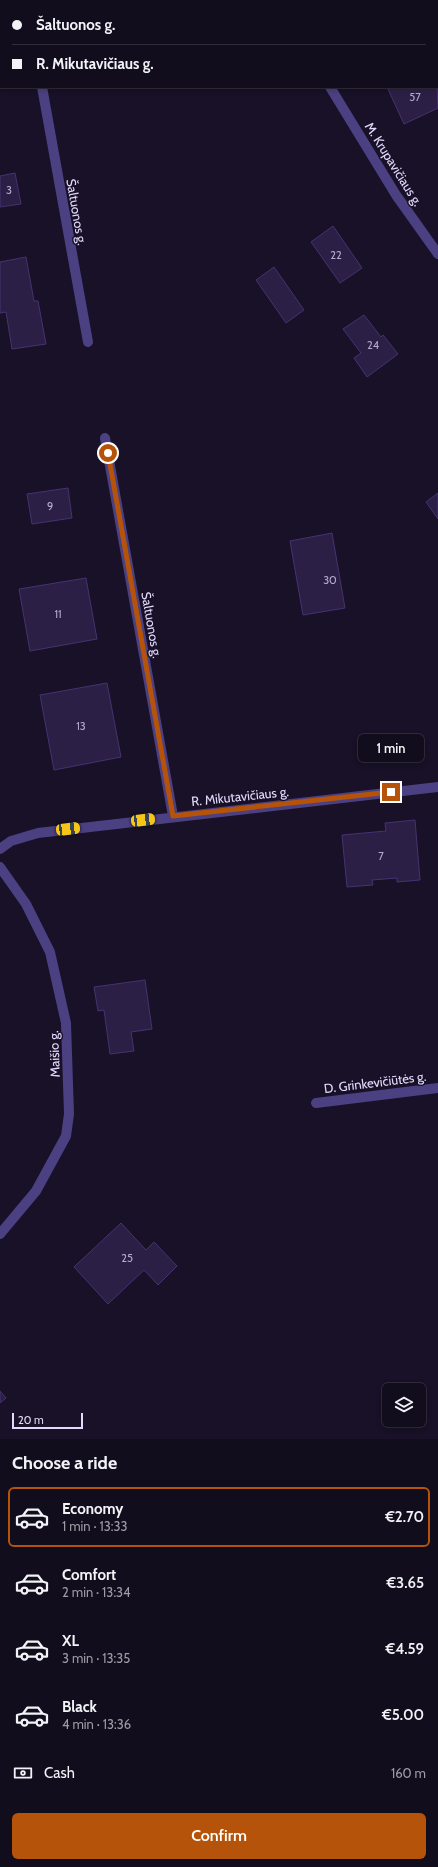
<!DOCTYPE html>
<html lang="en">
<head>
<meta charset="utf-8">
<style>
	body { margin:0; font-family:Cabin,sans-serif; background:#1f1b2a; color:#f1f3f6; height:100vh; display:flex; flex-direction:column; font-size:15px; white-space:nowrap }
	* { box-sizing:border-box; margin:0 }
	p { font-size:13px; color:#9c9ca4 }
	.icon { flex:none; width:22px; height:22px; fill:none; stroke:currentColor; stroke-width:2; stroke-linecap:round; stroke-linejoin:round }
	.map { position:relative; height:1439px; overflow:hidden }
	.details { display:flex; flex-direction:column; background:#120d1d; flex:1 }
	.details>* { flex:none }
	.top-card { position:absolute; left:0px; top:0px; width:438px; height:88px; box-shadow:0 2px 6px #0003,0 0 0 1px #312d3b; display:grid; align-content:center; height:88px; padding:0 12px; background:#120d1d }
	.fabs { position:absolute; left:382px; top:1383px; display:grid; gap:8px }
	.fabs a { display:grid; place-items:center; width:44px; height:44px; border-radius:6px; background:#120d1d; box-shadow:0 2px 6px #0003,0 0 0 1px #312d3b; font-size:20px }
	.scale { position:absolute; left:12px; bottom:10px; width:71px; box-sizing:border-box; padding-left:4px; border:2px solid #e2dafc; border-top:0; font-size:11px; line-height:14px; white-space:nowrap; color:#e2dafc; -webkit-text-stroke:3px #181127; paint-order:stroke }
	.end { position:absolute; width:18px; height:18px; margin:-9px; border:5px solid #b45309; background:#fff; box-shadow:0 0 0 2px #fff }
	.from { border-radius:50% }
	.bubble { position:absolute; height:28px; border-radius:6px; background:#120d1d; box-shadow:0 2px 6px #0003,0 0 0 1px #312d3b; font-size:13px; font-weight:600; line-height:28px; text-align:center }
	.car { position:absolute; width:12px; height:24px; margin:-12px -6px; border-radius:5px; box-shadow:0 0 3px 1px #0007; background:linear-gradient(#f5c518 24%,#345 0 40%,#f5c518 0 76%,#345 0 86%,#f5c518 0) }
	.top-card b { display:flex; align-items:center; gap:14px; height:38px; font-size:15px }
	.top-card b+b { border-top:1px solid #312d3b }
	.top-card i { width:10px; height:10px; background:#f1f3f6 }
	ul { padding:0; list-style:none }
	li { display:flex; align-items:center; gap:12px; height:60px; margin:0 8px 6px; padding:0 4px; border:2px solid transparent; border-radius:6px }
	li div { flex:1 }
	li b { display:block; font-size:15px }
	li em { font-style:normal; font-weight:600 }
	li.active { border-color:#b45309 }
	li>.icon { width:36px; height:36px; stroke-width:1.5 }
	h2 { padding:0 12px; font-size:18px; line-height:48px }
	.pay { display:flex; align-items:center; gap:10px; height:44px; padding:0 12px; font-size:15px }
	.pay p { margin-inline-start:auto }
	.cta { display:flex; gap:8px; margin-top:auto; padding:8px 12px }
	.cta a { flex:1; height:46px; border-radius:6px; background:#b45309; color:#fff; font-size:16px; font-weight:600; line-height:46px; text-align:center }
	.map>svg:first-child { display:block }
</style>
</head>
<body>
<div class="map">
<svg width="438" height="1439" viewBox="0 0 438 1439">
	<rect width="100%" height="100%" fill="#181127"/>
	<path fill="#2c1f46" stroke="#463271" d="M423 0H438V14L437 1Z
		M437 83 438 108 404 124 387 87H437Z
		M15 173 21 204 0 207V176Z
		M333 226 362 268 340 283 311 242Z
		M26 257 34 301H38L46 344 12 349 6 312 0 313V262Z
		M274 267 304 310 286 323 256 280Z
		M364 315 381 337 383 335 398 354 367 377 354 358 361 353 343 329Z
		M68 488 72 518 32 524 27 494Z
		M438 493V519L426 502Z
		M332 533 345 608 303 615 290 541Z
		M86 578 97 639 30 651 19 589Z
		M107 683 121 757 54 770 40 695Z
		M415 820 420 880 397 882V878L372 880 373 885 347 887 342 835 386 831 385 823Z
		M145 980 152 1029 131 1032 134 1051 110 1054 104 1010 98 1011 94 987Z
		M121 1223 146 1250 154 1242 177 1266 158 1285 144 1270 108 1304 74 1267Z
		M0 1391 6 1398 0 1403Z"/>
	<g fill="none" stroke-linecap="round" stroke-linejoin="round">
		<path stroke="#4b4082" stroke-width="10" d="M0 0H1
			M26 0V1
			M276 0 277 1
			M42 87 88 342
			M330 87 396 195 438 254
			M105 438 173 816
			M0 849 11 841 38 833 438 787
			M0 867 26 904 50 952 66 1023 69 1114 66 1136 36 1191 0 1234
			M316 1103 438 1088"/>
	</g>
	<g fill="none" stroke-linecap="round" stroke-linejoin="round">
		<path stroke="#b45309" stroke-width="5" d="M108 453 173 816 391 792"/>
	</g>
	<g text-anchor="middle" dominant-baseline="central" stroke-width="3" stroke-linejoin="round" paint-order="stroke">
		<g font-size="11" fill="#b4abce">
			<text x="415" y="97">57</text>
			<text x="9" y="190">3</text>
			<text x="336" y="255">22</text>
			<text x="373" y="345">24</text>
			<text x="50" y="506">9</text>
			<text x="330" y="580">30</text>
			<text x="58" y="614">11</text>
			<text x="81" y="726">13</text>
			<text x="381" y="856">7</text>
			<text x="127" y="1258">25</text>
		</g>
		<g font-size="13" fill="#e2dafc" stroke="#181127">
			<text transform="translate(394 164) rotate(58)">M. Krupavičiaus g.</text>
			<text transform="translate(77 212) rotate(80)">Šaltuonos g.</text>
			<text transform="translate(152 625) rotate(80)">Šaltuonos g.</text>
			<text transform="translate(240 796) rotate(-6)">R. Mikutavičiaus g.</text>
			<text transform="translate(54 1054) rotate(-92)">Maišio g.</text>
			<text transform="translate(375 1082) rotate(-7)">D. Grinkevičiūtės g.</text>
		</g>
	</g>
</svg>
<div class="fabs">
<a><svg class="icon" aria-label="layers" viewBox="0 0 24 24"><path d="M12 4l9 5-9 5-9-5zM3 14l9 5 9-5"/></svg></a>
</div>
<div class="scale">20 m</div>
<i class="end from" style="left:108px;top:453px"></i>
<i class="end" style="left:391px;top:792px"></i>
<div class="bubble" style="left:358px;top:734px;width:66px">1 min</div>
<i class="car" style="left:143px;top:820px;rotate:83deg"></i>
<i class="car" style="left:68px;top:829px;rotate:83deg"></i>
<div class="top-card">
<b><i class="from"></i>Šaltuonos g.</b>
<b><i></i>R. Mikutavičiaus g.</b>
</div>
</div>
<section class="details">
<h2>Choose a ride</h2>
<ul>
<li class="active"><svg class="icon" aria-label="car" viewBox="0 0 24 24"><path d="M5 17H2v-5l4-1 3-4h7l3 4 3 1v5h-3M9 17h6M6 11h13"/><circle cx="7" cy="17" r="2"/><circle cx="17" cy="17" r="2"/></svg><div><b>Economy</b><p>1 min · 13:33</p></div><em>€2.70</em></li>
<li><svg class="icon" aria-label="car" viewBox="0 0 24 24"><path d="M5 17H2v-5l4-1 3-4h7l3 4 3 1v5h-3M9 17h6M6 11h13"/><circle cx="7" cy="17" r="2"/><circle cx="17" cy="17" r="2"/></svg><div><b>Comfort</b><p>2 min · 13:34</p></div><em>€3.65</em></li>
<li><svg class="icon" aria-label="car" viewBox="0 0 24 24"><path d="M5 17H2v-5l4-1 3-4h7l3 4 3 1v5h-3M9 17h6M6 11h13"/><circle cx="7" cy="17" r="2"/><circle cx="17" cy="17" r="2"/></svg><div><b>XL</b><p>3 min · 13:35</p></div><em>€4.59</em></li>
<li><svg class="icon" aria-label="car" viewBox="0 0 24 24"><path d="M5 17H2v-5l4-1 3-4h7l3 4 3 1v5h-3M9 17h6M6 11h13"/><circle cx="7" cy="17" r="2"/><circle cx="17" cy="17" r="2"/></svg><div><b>Black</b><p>4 min · 13:36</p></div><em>€5.00</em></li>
</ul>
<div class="pay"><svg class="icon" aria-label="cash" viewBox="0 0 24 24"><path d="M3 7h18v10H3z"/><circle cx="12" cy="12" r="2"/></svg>Cash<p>160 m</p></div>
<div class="cta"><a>Confirm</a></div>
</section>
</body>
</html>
